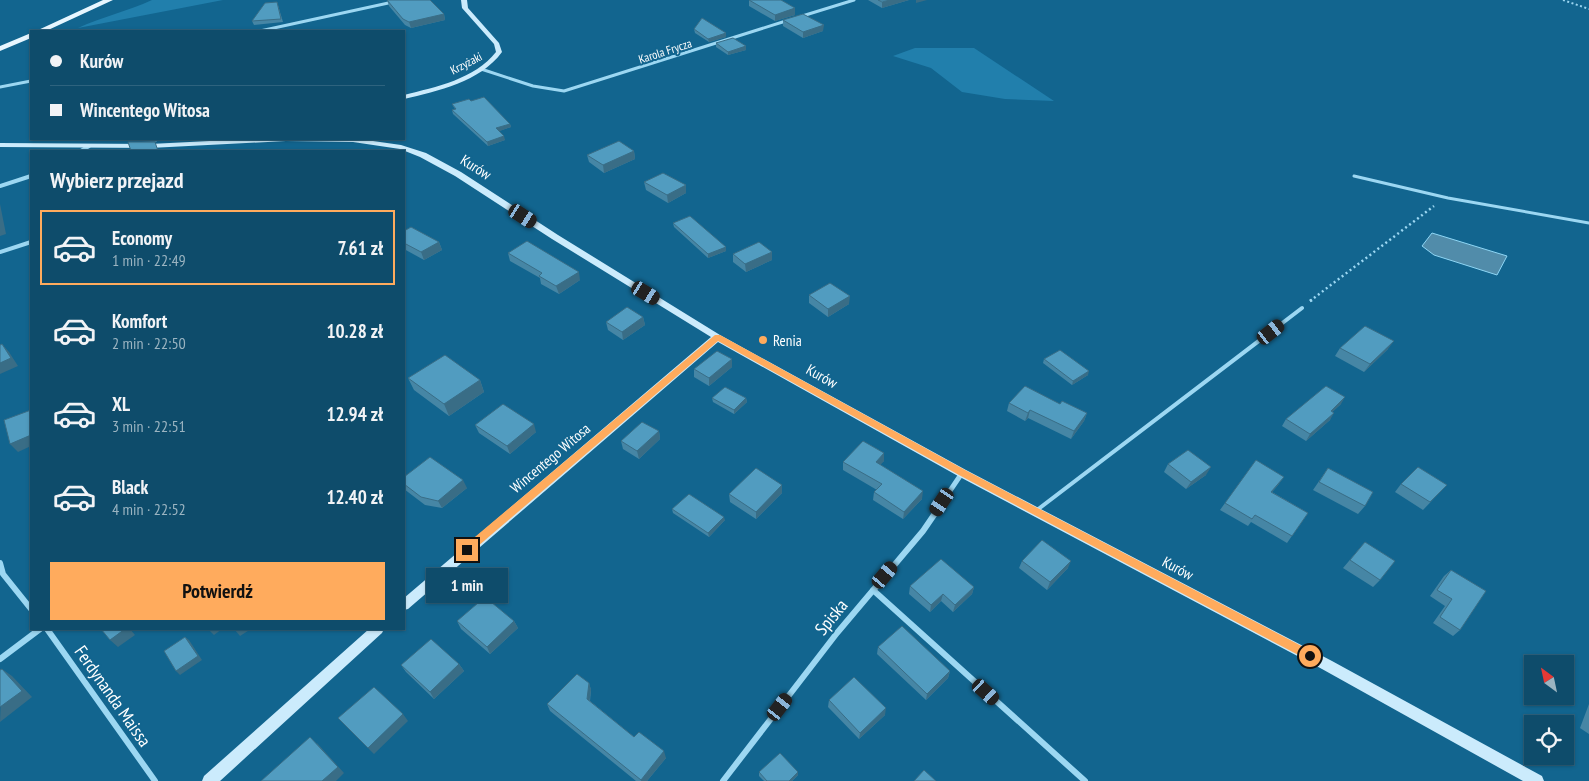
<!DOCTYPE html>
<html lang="pl">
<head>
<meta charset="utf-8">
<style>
	body { margin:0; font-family:"PT Sans Narrow",sans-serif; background:#175371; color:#f1f3f6; height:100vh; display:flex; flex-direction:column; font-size:19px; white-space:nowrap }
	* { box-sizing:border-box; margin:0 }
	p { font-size:16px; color:#9bb4c1 }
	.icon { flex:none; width:28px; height:28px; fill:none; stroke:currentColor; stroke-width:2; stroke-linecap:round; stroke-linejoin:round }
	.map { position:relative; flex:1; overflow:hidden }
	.panel { position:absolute; left:30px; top:150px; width:375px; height:480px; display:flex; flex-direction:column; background:#0e4c6b; border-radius:0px; box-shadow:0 1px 4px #0004,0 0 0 1px #2e637e }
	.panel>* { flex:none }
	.hud { position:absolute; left:30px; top:30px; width:375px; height:110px; border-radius:0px; box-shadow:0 1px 4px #0004,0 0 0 1px #2e637e; display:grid; align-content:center; height:110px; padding:0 20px; background:#0e4c6b }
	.needle { width:32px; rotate:327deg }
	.tools { position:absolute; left:1524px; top:655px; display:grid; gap:10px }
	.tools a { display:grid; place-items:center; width:50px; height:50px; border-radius:0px; background:#0e4c6b; box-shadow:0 1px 4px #0004,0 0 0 1px #2e637e; font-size:25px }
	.end { position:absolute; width:22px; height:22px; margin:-11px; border:6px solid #ffab5d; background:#111; box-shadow:0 0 0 2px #111 }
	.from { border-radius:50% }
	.bubble { position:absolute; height:35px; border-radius:0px; background:#0e4c6b; box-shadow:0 1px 4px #0004,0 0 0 1px #2e637e; font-size:16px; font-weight:600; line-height:35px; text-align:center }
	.car { position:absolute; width:15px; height:30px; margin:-15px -8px; border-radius:6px; box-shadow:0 0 4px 1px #0007; background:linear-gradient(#222 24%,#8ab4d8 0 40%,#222 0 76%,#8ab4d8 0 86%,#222 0) }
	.hud b { display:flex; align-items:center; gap:18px; height:48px; font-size:19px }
	.hud b+b { border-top:1px solid #2e637e }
	.hud i { width:12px; height:12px; background:#f1f3f6 }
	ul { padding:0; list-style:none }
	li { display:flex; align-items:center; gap:15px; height:75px; margin:0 10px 8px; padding:0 10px; border:2px solid transparent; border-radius:0px }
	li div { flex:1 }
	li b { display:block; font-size:19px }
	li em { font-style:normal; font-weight:600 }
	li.on { border-color:#ffab5d }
	li>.icon { width:45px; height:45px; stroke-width:1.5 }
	h2 { padding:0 20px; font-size:22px; line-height:60px }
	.action { display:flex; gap:10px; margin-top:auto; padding:10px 20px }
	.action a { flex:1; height:58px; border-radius:0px; background:#ffab5d; color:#111; font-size:20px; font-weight:600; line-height:58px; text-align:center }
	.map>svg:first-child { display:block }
</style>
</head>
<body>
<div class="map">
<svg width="1589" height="781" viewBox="0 0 1589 781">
	<rect width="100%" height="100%" fill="#12658f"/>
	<path fill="#217fac" d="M152 0H223L78 28C102 17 128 11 152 0Z
		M915 48H974L1054 101 1005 99 962 92 931 68 893 56Z"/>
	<path fill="#518caa" stroke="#8ed6f5" d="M1432 233 1507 256 1497 275 1434 255 1422 246Z"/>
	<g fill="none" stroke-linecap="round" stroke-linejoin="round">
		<path stroke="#9cd7f2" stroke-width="2" stroke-dasharray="2 2.5" stroke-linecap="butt" d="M1563 0 1589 9"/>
		<path stroke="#9cd7f2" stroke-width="2.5" stroke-dasharray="2 3" stroke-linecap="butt" d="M1310 301 1434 206"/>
		<path stroke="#9cd7f2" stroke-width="3" stroke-dasharray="2.5 4" stroke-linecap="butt" d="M1310 301 1312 300"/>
		<path stroke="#9cd7f2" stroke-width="3" d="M1354 176 1448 198 1589 223"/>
		<path stroke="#9cd7f2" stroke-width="4" d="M1037 510 1302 308"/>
		<path stroke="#9cd7f2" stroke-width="3" d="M799 17 854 0
			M260 31 402 0
			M481 69 533 86 564 91 789 20
			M0 87 31 81"/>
		<path stroke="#9cd7f2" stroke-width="4" d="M81 151 89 146
			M0 186 31 176
			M0 252 31 242"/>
		<path stroke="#9cd7f2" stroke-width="5" d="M935 513 962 473"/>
		<path stroke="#9cd7f2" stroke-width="6" d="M0 563 3 574 31 609
			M873 590 1085 781
			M47 629 155 781
			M0 659 40 629
			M723 781 837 633 923 531 936 512"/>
		<path fill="#cbebfc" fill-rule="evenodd" d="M461 0H467L468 8 499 43 502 52C480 82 438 91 404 99V95C436 87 475 79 496 52L494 44 462 8Z
			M249 139H359L401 145 426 153 461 172 558 235 720 335 966 470 1332 661 1542 776 1544 781H1523L1322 669 958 476 718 342 408 609 404 610V598L711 337 552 239 455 176 420 157 400 149 353 142 286 141 150 148 0 147V143L150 144Z
			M369 629H384L382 633 220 781H202L204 776Z"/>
		<path fill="#e7f6ff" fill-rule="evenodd" d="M103 0H113L46 31H36Z
			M31 33V38L0 51V46Z"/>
	</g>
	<path fill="#4686a5" d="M387 0 444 14 445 20 411 28 405 25 389 6Z
		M749 0 795 15 775 21 749 6Z
		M868 0H909L882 8Z
		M277 2 283 22 254 25 252 21Z
		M783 20 823 31 803 38 783 26Z
		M694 29 726 33V37L709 42 695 33Z
		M716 43 746 50 728 55 716 47Z
		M471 101 510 124 511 127 499 131 505 140 488 146 453 114 452 110 455 109 452 104Z
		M107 139H156L157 142Z
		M634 151 635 159 604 173 589 162 587 155Z
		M644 182 686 185V193L668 203 646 190Z
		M673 223 726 251 708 258 674 227Z
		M404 231 439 242 442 250 424 260 404 249Z
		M772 252V260L746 272 733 262V254Z
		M508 253 580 280 559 294 541 284 540 278 510 261Z
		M809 295 849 304 828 317 809 303Z
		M643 317 645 325 623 340 608 330 606 322Z
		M1340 348 1388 349 1364 372 1335 356Z
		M1044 359 1088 375 1072 385 1043 363Z
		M732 367 709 386 694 377V369Z
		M408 378 480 380 484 392 449 416 414 390Z
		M712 398H746L747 402 734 414 713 402Z
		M1009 403 1060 404 1087 413 1084 421 1071 439 1028 418 1025 421 1007 411Z
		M1341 404 1332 412 1330 420 1306 441 1282 426 1286 419Z
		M475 425 536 432 510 454 479 433Z
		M659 431 660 439 639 459 623 449 621 441Z
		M884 453V461L880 464 922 499 903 519 873 500 874 492 877 490 843 470V462Z
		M1168 464 1206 475 1186 489 1164 472Z
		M1328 468 1365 506 1358 514 1313 490Z
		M404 477 467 488 442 508 425 505 404 489Z
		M1279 484 1272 492 1308 513 1287 543 1251 522 1248 526 1220 510 1225 503Z
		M1401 484 1447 485 1423 510 1395 492Z
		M782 485V493L756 519 730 502 729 494Z
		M672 509 725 520 709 537 673 513Z
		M1365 542 1380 580 1373 587 1343 568Z
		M1022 561 1068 568 1047 590 1019 568Z
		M1451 570 1460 630 1453 636 1433 623 1445 606 1430 596 1444 576Z
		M910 586 974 587 972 594 953 612 941 601 930 612 909 594Z
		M457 621H514L518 628 490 654 461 629Z
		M878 647 950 671 948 678 926 700 877 654Z
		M459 664 464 671 434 699 406 672 401 665Z
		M589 683 591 690 590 701 634 737 666 758 647 781H636L550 711 547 704Z
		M829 700 885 715 859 739 828 707Z
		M1589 704V734L1580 728Z
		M759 772H798V775L792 781H764L759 776Z"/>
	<path fill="#396d86" d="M890 0H909L882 8V2Z
		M916 0H927L916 3Z
		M795 8V15L775 21V15Z
		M444 14 445 20 411 28 409 22Z
		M824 25 823 31 803 38V32Z
		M726 33V37L709 42 708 39Z
		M746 46V50L728 55V52Z
		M510 124 511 127 497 132 496 128Z
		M504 136 505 140 488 146 487 142Z
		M634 151 635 159 604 173 603 165Z
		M686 185V193L668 203 667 195Z
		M0 204 6 234 0 236Z
		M439 242 442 250 424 260 421 252Z
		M726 247V251L708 258V254Z
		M772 252V260L746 272 745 264Z
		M579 272 580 280 559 294 556 286Z
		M850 296 849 304 828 317V309Z
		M643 317 645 325 623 340 622 332Z
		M1394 341 1388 349 1364 372 1370 364Z
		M2 344 9 352 18 366 0 374V363Z
		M732 359V367L709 386V378Z
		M1089 371 1088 375 1072 385 1073 381Z
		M480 380 484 392 449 416 444 404Z
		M1345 397 1341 404 1326 418 1331 411Z
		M746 398 747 402 734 414V410Z
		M1030 410 1028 418 1025 421 1028 413Z
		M1087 413 1084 421 1071 439 1074 431Z
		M1334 413 1330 420 1306 441 1310 434Z
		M534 424 536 432 510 454 507 446Z
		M659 431 660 439 639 459 637 451Z
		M31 435V446L18 452 10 444Z
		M884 453V461L876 470V462Z
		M1211 467 1206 475 1186 489 1191 482Z
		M1284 477 1279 484 1266 499 1271 492Z
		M463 480 467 488 442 508 438 501Z
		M782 485V493L756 519V512Z
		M923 491 922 499 903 519 904 512Z
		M724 517 725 520 709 537 708 533Z
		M1071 561 1068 568 1047 590 1050 582Z
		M974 587 972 594 953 612 955 605Z
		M943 594 941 601 930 612 931 605Z
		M514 621 518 628 490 654 487 647Z
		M125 629H130L135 635 118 647 110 640Z
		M208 629H222L214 635Z
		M234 629H251L240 636Z
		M185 637 189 640 202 660 180 675 176 671Z
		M459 664 464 671 434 699 430 692Z
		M2 669 12 676 32 697 0 722Z
		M950 671 948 678 926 700 927 694Z
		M589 683 591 690 589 705 587 699Z
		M886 708 885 715 859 739 860 733Z
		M403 714 408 721 374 754 368 748Z
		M317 743 344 773 336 781H322Z
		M664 751 666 758 647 781H641V780Z
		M798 772V775L792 781H789Z"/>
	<path fill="#519cc0" stroke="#396d86" d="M387 0H430L444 14 409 22 403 19Z
		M749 0H781L795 8 775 15Z
		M878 0H890L882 2Z
		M277 2 281 19 252 21 265 3Z
		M803 14 824 25 803 32 783 20Z
		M702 18 726 33 708 39 694 29Z
		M733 38 746 46 728 52 716 43Z
		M484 97 510 124 496 128 504 136 487 142 452 110 456 109 452 104 469 99 471 101Z
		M619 141 634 151 603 165 587 155Z
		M128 142H155L158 151H131Z
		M663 173 686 185 667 195 644 182Z
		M690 216 726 247 708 254 673 223Z
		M411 227 439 242 421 252 404 243V231Z
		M527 241 579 272 556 286 539 276 542 273 508 253Z
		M759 242 772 252 745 264 733 254Z
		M830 283 850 296 828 309 809 295Z
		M627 307 643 317 622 332 606 322Z
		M1365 326 1394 341 1370 364 1340 348Z
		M2 344 11 358 0 363V345Z
		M1060 350 1089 371 1073 381 1044 359Z
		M717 351 732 359 709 378 694 369Z
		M445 355 480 380 444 404 408 378Z
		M1025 386 1060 404 1062 401 1087 413 1074 431 1030 410 1028 413 1009 403Z
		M1326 386 1345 397 1331 411 1334 413 1310 434 1286 419Z
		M725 387 746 398 734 410 712 398Z
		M503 404 534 424 507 446 475 425Z
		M31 410V435L10 444 4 420Z
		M642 422 659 431 637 451 621 441Z
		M863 441 884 453 876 462 923 491 904 512 874 492 882 484 843 462Z
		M1188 450 1211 467 1191 482 1168 464Z
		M430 457 463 480 438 501 421 497 404 484V477Z
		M1256 460 1284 477 1271 492 1308 513 1292 536 1255 515 1252 519 1225 503Z
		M1418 467 1447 485 1430 502 1401 484Z
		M756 468 782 485 756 512 729 494Z
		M1328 468 1373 492 1365 506 1319 482Z
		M689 494 724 517 708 533 672 509Z
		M1042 540 1071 561 1050 582 1022 561Z
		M1365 542 1395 561 1380 580 1350 560Z
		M941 559 974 587 955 605 943 594 931 605 910 586Z
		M1451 570 1486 591 1460 630 1440 617 1452 599 1437 590Z
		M485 597 514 621 487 647 457 621Z
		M902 626 950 671 927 694 878 647Z
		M101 629H125L110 640Z
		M185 637 198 656 176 671 164 651Z
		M431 639 459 664 430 692 401 665Z
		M2 669 22 691 0 707V670Z
		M577 674 589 683 587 699 634 737 639 732 664 751 641 780 547 704Z
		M854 677 886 708 860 733 829 700Z
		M374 687 403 714 368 748 338 718Z
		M310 737 338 767 322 781H261Z
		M780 753 798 772 789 781H767L759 772Z
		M924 770 936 781H914Z"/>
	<path fill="#ffab5d" d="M715 335H720L965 470 1313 652V659H1306L959 475 718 341 470 553H463V547Z"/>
	<circle fill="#ffab5d" stroke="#12658f" stroke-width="2" cx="763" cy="340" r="5"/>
	<g text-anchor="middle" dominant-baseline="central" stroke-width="4" stroke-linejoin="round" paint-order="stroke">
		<g font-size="12" fill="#fff" stroke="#12658f">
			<text transform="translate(665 51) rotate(-18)">Karola Frycza</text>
			<text transform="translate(466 63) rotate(-27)">Krzyżaki</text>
		</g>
		<g font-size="15" fill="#fff" stroke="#12658f">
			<text transform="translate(476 167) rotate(32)">Kurów</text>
			<text transform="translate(822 376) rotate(29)">Kurów</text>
			<text transform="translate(550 458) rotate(-40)">Wincentego Witosa</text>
			<text transform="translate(1178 568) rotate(28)">Kurów</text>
		</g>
		<g font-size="15" fill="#fff" stroke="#12658f" text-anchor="start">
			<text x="773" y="340">Renia</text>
		</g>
		<g font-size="18" fill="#fff" stroke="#12658f">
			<text transform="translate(831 617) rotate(-51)">Spiska</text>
			<text transform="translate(113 696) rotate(55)">Ferdynanda Maissa</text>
		</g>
	</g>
</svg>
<div class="tools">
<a><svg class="needle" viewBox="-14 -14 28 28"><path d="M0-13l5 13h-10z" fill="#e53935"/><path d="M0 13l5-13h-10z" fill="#9bb4c1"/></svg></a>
<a><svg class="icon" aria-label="locate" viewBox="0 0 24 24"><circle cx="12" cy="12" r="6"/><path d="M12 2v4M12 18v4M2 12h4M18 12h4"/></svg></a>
</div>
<i class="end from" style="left:1310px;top:656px"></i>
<i class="end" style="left:467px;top:550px"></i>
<div class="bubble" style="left:426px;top:568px;width:82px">1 min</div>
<i class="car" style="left:523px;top:216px;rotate:123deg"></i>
<i class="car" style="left:646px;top:293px;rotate:121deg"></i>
<i class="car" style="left:1271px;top:332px;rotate:52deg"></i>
<i class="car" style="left:942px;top:502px;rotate:214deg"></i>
<i class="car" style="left:885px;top:575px;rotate:40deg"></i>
<i class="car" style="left:986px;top:692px;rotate:132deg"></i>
<i class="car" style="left:780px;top:707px;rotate:38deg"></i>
<div class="hud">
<b><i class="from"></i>Kurów</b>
<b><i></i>Wincentego Witosa</b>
</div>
<section class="panel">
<h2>Wybierz przejazd</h2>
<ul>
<li class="on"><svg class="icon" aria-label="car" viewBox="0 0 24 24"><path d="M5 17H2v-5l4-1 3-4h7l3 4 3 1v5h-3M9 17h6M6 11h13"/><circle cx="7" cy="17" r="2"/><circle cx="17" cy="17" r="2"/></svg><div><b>Economy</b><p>1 min · 22:49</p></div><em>7.61 zł</em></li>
<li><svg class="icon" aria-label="car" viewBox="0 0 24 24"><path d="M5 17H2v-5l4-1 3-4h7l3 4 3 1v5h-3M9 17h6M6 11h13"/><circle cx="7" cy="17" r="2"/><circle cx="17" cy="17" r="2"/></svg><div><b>Komfort</b><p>2 min · 22:50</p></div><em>10.28 zł</em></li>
<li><svg class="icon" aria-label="car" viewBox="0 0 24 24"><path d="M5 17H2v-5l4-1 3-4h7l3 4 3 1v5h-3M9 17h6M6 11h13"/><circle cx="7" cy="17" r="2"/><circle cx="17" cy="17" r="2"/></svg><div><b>XL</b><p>3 min · 22:51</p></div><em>12.94 zł</em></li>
<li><svg class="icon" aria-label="car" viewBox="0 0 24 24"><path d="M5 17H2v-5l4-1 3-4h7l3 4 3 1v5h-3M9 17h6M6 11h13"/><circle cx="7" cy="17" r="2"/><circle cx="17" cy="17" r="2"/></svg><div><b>Black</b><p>4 min · 22:52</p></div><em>12.40 zł</em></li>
</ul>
<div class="action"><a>Potwierdź</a></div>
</section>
</div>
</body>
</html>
